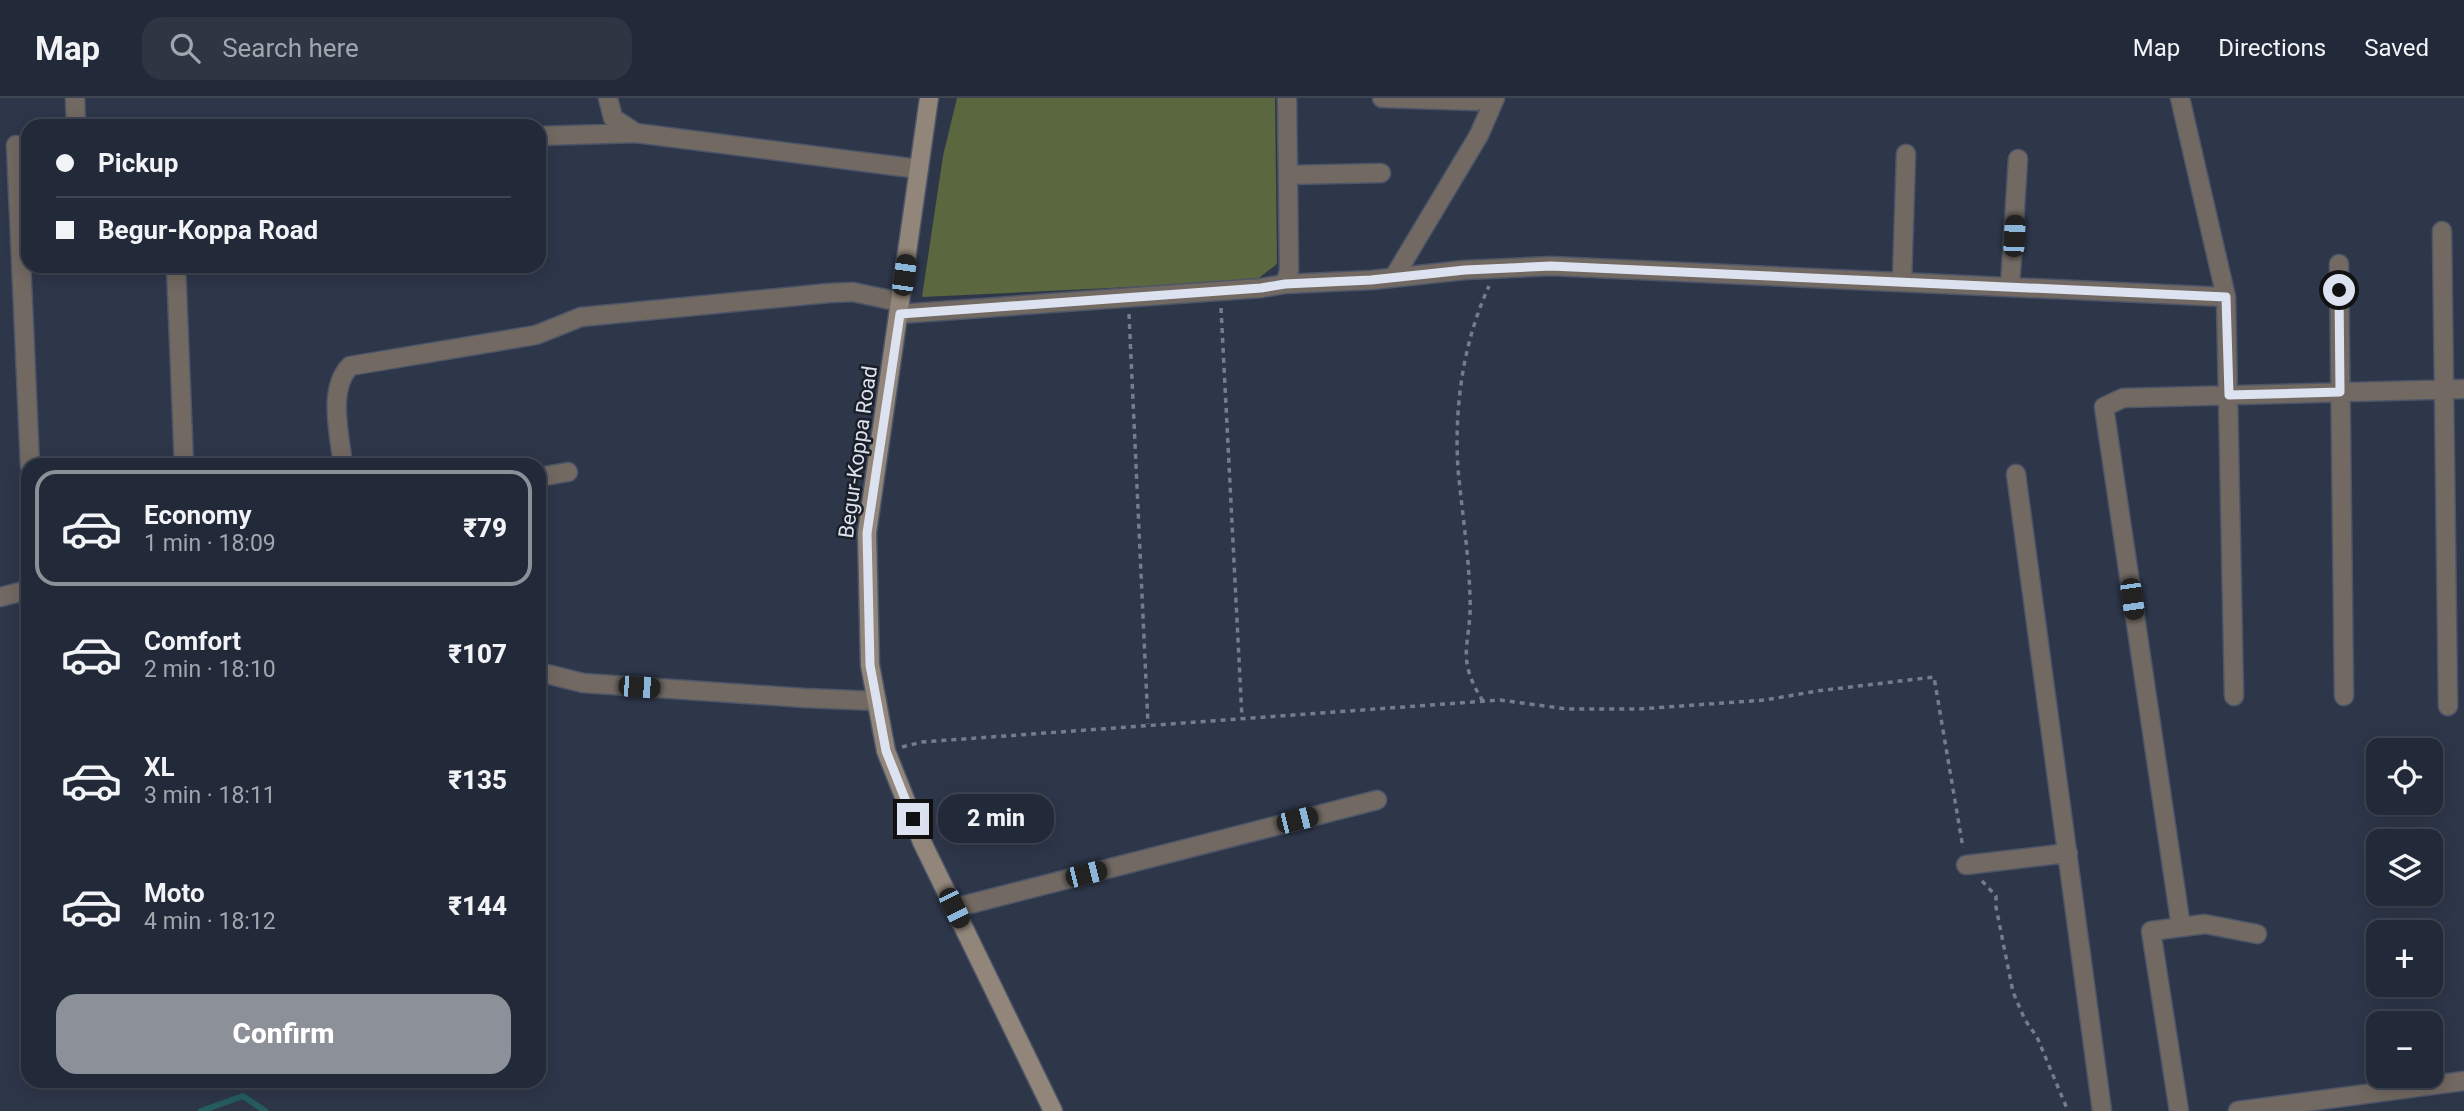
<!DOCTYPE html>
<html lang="en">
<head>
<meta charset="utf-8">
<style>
	body { margin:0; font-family:Roboto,sans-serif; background:#2e3543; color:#f1f3f6; height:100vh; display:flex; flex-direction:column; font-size:26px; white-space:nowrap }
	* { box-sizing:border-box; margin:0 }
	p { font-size:23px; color:#a2a6ae }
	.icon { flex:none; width:38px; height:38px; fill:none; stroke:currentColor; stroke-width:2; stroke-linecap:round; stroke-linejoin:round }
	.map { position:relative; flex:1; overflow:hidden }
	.sheet { position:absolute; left:21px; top:360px; width:525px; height:630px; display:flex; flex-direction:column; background:#222938; border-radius:21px; box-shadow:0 4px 18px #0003,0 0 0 2px #3f4553 }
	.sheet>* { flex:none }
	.hud { position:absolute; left:21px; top:21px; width:525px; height:154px; border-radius:21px; box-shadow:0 4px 18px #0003,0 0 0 2px #3f4553; display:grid; align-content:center; height:154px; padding:0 35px; background:#222938 }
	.fabs { position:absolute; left:2366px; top:640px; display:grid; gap:14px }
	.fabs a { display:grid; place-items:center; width:77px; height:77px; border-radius:14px; background:#222938; box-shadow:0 4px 18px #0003,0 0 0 2px #3f4553; font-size:35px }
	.end { position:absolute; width:32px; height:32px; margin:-16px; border:9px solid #dce2ef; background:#111; box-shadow:0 0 0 4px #111 }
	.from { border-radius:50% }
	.bubble { position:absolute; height:49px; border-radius:21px; background:#222938; box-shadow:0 4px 18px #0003,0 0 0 2px #3f4553; font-size:23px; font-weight:800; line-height:49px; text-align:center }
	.car { position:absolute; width:21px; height:42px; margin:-21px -10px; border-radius:9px; box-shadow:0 0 5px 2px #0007; background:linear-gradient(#222 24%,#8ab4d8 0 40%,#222 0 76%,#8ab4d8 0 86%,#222 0) }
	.hud b { display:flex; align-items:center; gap:24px; height:66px; font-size:26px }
	.hud b+b { border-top:2px solid #3f4553 }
	.hud i { width:18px; height:18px; background:#f1f3f6 }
	ul { padding:12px 0 0; list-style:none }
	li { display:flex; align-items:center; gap:21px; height:116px; margin:0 14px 10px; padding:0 21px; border:4px solid transparent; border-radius:21px }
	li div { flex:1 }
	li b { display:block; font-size:26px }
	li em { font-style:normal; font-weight:800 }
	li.current { border-color:#8c9099 }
	li>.icon { width:63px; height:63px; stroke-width:1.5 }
	.primary-button { display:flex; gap:14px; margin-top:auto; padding:14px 35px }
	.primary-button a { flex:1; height:80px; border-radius:21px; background:#8c9099; color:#fff; font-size:28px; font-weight:800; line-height:80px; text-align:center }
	header { display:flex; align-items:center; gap:42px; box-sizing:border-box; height:98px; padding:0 35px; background:#222938; border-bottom:2px solid #3f4553 }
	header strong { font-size:33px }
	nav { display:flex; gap:38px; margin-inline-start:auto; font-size:24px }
	.search { width:490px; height:63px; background:#2e3543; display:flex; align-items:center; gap:18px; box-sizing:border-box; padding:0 24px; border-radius:21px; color:#a2a6ae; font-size:26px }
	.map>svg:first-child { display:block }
</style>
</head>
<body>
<header>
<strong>Map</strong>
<div class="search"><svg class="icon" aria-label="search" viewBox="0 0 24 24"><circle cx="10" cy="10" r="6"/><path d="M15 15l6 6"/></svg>Search here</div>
<nav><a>Map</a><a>Directions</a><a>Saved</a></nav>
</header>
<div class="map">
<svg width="2464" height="1013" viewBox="0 0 2464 1013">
	<rect width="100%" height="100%" fill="#2e374a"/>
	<path fill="#5b673e" d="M957 0H1275L1277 166 1255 183 922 199 943 58Z"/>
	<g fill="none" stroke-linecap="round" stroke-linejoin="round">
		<path stroke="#265d5e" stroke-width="6" d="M201 1013 243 998 265 1013"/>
		<defs>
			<path id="street" d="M75 0 76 28
				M608 0 613 20 636 35
				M1382 0 1476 3
				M2180 0 2226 199 2234 598
				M539 38 636 35 919 71
				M16 47 30 368
				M1288 77 1381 75
				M2442 133 2448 608
				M2339 166 2344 598
				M176 168 184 368
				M1394 179 1479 37 1495 0
				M1902 184 1906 56
				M1285 186 1289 173 1287 0
				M2010 189 2018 61
				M899 216 1261 190 1285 186 1372 182 1465 172 1551 168 2226 199
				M343 368C340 337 327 292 350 268L536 237 581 219 829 195 853 194 900 204
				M2016 376 2102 1013
				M539 379 568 374
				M0 499 28 492
				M539 574 583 585 805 600 877 603
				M1966 767 2068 755
				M954 810 1377 702
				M2181 829 2104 309 2123 300 2464 291
				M2179 1013 2151 833 2205 826 2257 836
				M2238 1013 2464 983"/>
			<path id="secondary" d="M929 0 867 435 870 567 886 653 922 744 1053 1013"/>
		</defs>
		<use href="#street" stroke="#4d5668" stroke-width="21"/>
		<use href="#secondary" stroke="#4d5668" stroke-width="21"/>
		<path stroke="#747c8d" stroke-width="3.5" stroke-dasharray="5 5" stroke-linecap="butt" d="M1221 210 1242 620
			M1129 216 1148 626
			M1483 603C1454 558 1472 546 1470 500 1469 457 1462 414 1458 371 1454 309 1463 245 1489 188
			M902 649 922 644 1500 602 1567 611H1639L1765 602 1817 593 1934 579 1963 750
			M1982 783 1996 798V809L2013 894 2025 922 2037 939 2068 1013"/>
		<use href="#street" stroke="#726962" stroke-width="18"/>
		<use href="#secondary" stroke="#928579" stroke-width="18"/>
	</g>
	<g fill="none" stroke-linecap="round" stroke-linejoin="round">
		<path stroke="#dce2ef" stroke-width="9" d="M913 721 886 653 870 567 867 435 900 216 1261 190 1285 186 1371 182 1465 172 1551 168 2226 199 2229 297 2340 294 2339 192"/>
	</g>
	<g text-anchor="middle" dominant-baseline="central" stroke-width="5" stroke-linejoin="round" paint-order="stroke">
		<g font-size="21" fill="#dce2ef" stroke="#1a1f27">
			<text transform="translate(858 354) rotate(-82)">Begur-Koppa Road</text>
		</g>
	</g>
</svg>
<div class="fabs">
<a><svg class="icon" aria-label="locate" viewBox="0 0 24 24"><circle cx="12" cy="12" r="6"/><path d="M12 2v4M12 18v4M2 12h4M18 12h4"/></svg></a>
<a><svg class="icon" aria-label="layers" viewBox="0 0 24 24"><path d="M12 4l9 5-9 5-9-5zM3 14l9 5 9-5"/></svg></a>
<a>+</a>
<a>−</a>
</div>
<i class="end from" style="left:2339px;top:192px"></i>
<i class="end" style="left:913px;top:721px"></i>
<div class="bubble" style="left:938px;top:696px;width:116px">2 min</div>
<i class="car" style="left:2014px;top:138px;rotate:3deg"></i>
<i class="car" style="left:904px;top:177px;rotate:8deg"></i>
<i class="car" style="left:2132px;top:501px;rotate:172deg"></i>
<i class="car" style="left:639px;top:589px;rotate:94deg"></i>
<i class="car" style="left:1297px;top:722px;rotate:76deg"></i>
<i class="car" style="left:1086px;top:776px;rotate:76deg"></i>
<i class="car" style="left:954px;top:810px;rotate:154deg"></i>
<div class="hud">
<b><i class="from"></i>Pickup</b>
<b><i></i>Begur-Koppa Road</b>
</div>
<section class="sheet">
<ul>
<li class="current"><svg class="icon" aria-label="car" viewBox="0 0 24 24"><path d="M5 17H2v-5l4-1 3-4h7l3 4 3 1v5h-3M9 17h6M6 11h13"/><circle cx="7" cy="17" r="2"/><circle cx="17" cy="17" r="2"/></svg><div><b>Economy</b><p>1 min · 18:09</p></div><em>₹79</em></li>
<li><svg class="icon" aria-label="car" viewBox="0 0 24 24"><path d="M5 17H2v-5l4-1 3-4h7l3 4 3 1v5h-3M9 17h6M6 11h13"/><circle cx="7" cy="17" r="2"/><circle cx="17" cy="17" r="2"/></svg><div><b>Comfort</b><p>2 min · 18:10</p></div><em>₹107</em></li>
<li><svg class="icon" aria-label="car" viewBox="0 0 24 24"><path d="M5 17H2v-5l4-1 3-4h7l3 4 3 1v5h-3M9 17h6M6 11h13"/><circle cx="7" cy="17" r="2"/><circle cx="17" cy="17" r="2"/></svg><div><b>XL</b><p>3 min · 18:11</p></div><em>₹135</em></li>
<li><svg class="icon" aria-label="car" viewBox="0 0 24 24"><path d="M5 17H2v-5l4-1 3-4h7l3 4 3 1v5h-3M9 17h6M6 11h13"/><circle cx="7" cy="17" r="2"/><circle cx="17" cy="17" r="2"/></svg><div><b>Moto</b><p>4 min · 18:12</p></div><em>₹144</em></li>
</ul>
<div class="primary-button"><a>Confirm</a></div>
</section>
</div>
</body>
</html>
